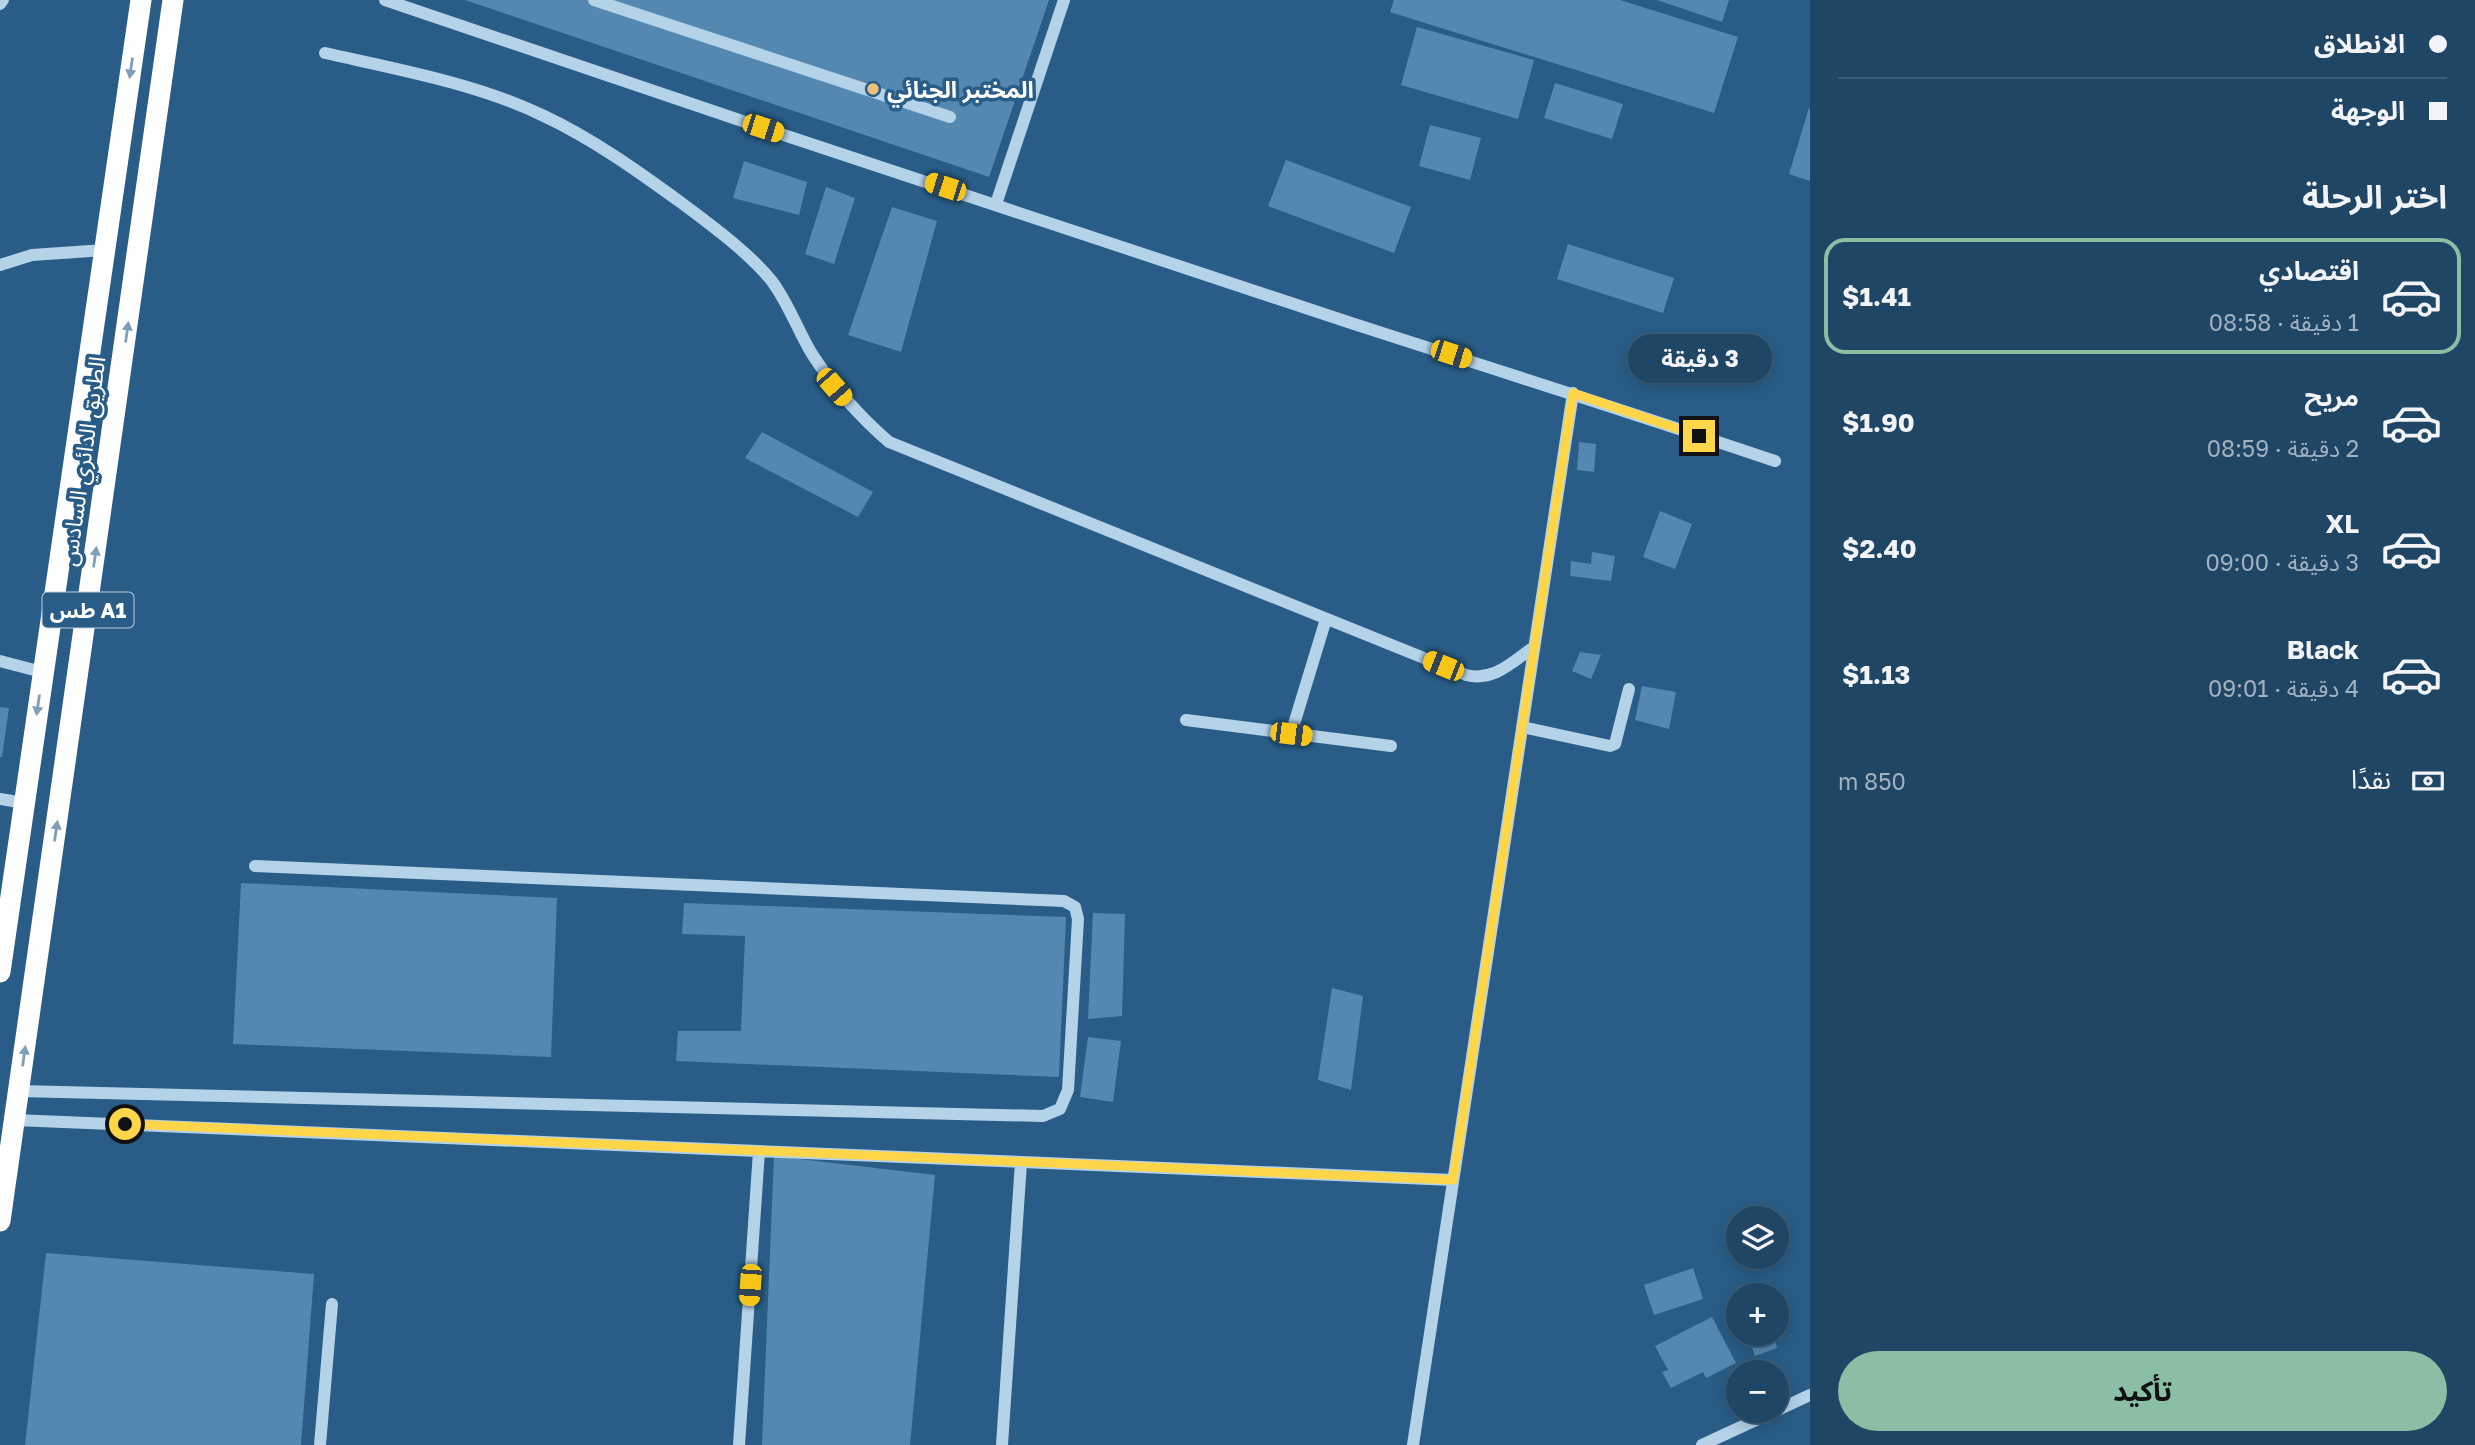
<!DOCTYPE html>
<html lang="ar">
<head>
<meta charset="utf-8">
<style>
	body { margin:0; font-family:"Golos Text","Noto Sans Arabic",sans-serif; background:#274d6b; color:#f1f3f6; direction:rtl; height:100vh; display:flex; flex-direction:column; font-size:26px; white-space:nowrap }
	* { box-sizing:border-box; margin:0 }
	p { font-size:23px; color:#a1b1bf }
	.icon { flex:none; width:38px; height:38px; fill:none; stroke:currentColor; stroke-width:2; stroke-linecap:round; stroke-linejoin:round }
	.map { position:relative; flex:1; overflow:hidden; direction:ltr }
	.panel { display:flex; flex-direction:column; background:#1f4665; width:665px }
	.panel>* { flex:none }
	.top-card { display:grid; align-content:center; height:154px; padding:0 28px; background:#1f4665 }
	.fabs { position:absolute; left:1726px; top:1206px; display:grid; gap:14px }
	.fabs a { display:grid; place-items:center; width:63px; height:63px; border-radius:50%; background:#1f4665; box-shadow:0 4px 18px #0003,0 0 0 2px #3c5e79; font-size:35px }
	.end { position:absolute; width:32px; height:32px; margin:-16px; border:9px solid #ffd54a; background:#111; box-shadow:0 0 0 4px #111 }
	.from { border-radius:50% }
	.bubble { position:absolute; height:49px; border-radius:24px; background:#1f4665; box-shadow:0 4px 18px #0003,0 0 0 2px #3c5e79; font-size:23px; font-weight:700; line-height:49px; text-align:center; direction:rtl }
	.car { position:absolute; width:21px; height:42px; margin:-21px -10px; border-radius:9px; box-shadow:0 0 5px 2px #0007; background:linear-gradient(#f5c518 24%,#345 0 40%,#f5c518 0 76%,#345 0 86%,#f5c518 0) }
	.top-card b { display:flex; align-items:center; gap:24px; height:66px; font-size:26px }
	.top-card b+b { border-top:2px solid #3c5e79 }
	.top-card i { width:18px; height:18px; background:#f1f3f6 }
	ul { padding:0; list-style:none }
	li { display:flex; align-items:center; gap:21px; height:116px; margin:0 14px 10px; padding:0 14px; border:4px solid transparent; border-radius:21px }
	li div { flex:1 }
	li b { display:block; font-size:26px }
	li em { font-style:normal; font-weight:700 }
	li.current { border-color:#8abfa5 }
	li>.icon { width:63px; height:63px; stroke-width:1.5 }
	h2 { padding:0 28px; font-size:32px; line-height:84px }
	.pay { display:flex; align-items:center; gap:18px; height:77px; padding:0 28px; font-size:26px }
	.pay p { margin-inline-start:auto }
	.primary-button { display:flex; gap:14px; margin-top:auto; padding:14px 28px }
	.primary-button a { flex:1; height:80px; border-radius:42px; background:#8abfa5; color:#111; font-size:28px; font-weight:700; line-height:80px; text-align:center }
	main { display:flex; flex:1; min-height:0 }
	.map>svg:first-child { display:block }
</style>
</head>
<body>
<main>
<section class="panel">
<div class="top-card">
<b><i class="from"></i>الانطلاق</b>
<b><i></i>الوجهة</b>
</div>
<h2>اختر الرحلة</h2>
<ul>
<li class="current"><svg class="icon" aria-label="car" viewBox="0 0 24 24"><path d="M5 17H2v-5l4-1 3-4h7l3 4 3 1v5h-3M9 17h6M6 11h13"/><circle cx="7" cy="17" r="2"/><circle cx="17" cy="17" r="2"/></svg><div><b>اقتصادي</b><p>1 دقيقة · 08:58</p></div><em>$1.41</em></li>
<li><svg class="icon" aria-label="car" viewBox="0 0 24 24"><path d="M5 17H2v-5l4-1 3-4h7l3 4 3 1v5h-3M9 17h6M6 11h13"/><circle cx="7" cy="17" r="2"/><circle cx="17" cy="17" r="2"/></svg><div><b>مريح</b><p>2 دقيقة · 08:59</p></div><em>$1.90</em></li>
<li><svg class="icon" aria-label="car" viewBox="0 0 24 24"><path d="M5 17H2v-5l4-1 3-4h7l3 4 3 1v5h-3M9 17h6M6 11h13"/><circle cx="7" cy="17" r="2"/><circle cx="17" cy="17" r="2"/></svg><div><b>XL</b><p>3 دقيقة · 09:00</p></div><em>$2.40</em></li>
<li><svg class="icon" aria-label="car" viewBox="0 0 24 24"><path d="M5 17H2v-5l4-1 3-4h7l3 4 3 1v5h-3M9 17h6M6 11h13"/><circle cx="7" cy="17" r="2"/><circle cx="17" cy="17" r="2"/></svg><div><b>Black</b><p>4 دقيقة · 09:01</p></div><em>$1.13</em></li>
</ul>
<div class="pay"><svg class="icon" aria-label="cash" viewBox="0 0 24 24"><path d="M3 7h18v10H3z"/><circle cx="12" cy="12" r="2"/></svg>نقدًا<p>850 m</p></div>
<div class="primary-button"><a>تأكيد</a></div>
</section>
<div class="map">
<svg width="1810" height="1445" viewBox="0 0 1810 1445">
	<rect width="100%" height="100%" fill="#295d87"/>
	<path fill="#5588b0" d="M465 0H1049L989 177Z
		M1394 0H1620L1738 37 1714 113 1390 12Z
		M1657 0H1729L1722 22Z
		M1417 27 1534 60 1518 119 1401 85Z
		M1555 83 1623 104 1612 139 1544 118Z
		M1809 108H1810V181L1789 174Z
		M1430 125 1481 138 1470 180 1419 166Z
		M1286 160 1411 207 1394 253 1268 206Z
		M744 161 807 182 799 215 733 198Z
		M826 187 855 198 834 264 805 254Z
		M892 207 937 221 901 352 848 335Z
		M1568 244 1674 278 1663 313 1557 279Z
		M762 432 873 492 858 517 745 458Z
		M1579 442 1596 444 1594 472 1577 470Z
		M1660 511 1692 524 1675 569 1643 557Z
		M1592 552 1615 556 1611 581 1570 576 1571 561 1591 564Z
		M1580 652 1601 655 1591 679 1572 671Z
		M1642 686 1676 692 1669 729 1635 720Z
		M0 707 9 708 2 757H0Z
		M241 883 557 898 551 1057 233 1044Z
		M684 903 1066 917 1059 1077 676 1061 678 1031H741L745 936 682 934Z
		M1093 913 1125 914 1122 1016 1088 1019Z
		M1332 988 1363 996 1351 1090 1318 1080Z
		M1088 1037 1121 1041 1113 1102 1080 1097Z
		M774 1156 935 1175 910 1445H762Z
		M46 1253 314 1274 301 1445H25Z
		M1693 1268 1703 1299 1654 1315 1644 1285Z
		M1712 1317 1736 1363 1706 1378 1703 1372 1671 1388 1662 1372 1668 1370 1655 1346Z
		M1775 1340 1777 1348 1755 1356 1752 1347Z"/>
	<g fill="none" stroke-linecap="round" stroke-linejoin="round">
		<path stroke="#b4d2e8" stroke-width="12" d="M385 0C705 110 1027 216 1348 322 1490 368 1633 413 1775 461
			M594 0 950 117
			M0 4 3 0
			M325 53C396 69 479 84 544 116 593 139 639 172 683 204 712 226 748 252 771 280 788 302 798 331 812 354 834 388 859 416 889 442L1466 675C1494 682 1512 662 1534 647
			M996 204 1064 0
			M0 265 32 255 105 250
			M0 661 42 672
			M1186 720 1391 746
			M1522 727 1610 746 1615 744 1629 689
			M1291 734 1326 619
			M0 799 24 803
			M19 1091 1043 1116 1060 1109 1068 1090 1078 919 1075 907 1064 901 255 866
			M15 1120 1453 1180
			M320 1445 332 1304
			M739 1445 759 1151
			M1002 1445 1021 1162
			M1413 1445 1573 393
			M1702 1445 1810 1395"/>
		<path stroke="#fff" stroke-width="21" d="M0 972 141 0
			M0 1221 173 0"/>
	</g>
	<defs><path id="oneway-solid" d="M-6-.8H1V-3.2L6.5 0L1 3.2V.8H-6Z" transform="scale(1.75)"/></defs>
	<g fill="#7f9eb7">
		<use href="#oneway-solid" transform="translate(131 68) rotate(98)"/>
		<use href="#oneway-solid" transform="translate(127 332) rotate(-82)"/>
		<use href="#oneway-solid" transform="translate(95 557) rotate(-82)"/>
		<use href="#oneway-solid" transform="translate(38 705) rotate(98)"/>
		<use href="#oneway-solid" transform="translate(56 831) rotate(-82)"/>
		<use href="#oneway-solid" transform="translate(24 1056) rotate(-82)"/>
	</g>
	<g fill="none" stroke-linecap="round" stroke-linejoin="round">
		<path stroke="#ffd54a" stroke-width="9" d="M125 1124 1453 1180 1573 393 1699 436"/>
	</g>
	<circle fill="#efc07b" stroke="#295d87" stroke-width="2.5" cx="873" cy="89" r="7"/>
	<g text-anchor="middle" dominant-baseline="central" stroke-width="7" stroke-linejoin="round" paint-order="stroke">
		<rect fill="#295d87" stroke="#bfcedb" stroke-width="2" x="42.5" y="592.5" width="91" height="35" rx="5"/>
		<g font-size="21" font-weight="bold" fill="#fff">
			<text x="88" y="610">طس A1</text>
		</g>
		<g font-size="23" font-weight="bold" fill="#fff" stroke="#295d87" text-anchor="start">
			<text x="887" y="89">المختبر الجنائي</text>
		</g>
		<g font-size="23" fill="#fff" stroke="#295d87">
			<text transform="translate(82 461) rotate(-82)">الطريق الدائري السادس</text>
		</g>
	</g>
</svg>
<div class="fabs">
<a><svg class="icon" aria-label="layers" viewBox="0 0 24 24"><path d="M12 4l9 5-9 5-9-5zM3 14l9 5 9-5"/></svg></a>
<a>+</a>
<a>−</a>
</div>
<i class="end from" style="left:125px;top:1124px"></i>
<i class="end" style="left:1699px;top:436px"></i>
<div class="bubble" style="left:1628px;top:334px;width:144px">3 دقيقة</div>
<i class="car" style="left:763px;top:128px;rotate:108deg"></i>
<i class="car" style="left:945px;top:187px;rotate:288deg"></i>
<i class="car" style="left:1451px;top:354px;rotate:108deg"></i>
<i class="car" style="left:834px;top:387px;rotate:139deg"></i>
<i class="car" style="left:1443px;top:666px;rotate:292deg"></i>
<i class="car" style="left:1291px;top:734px;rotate:97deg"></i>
<i class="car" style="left:750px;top:1285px;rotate:184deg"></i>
</div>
</main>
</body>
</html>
